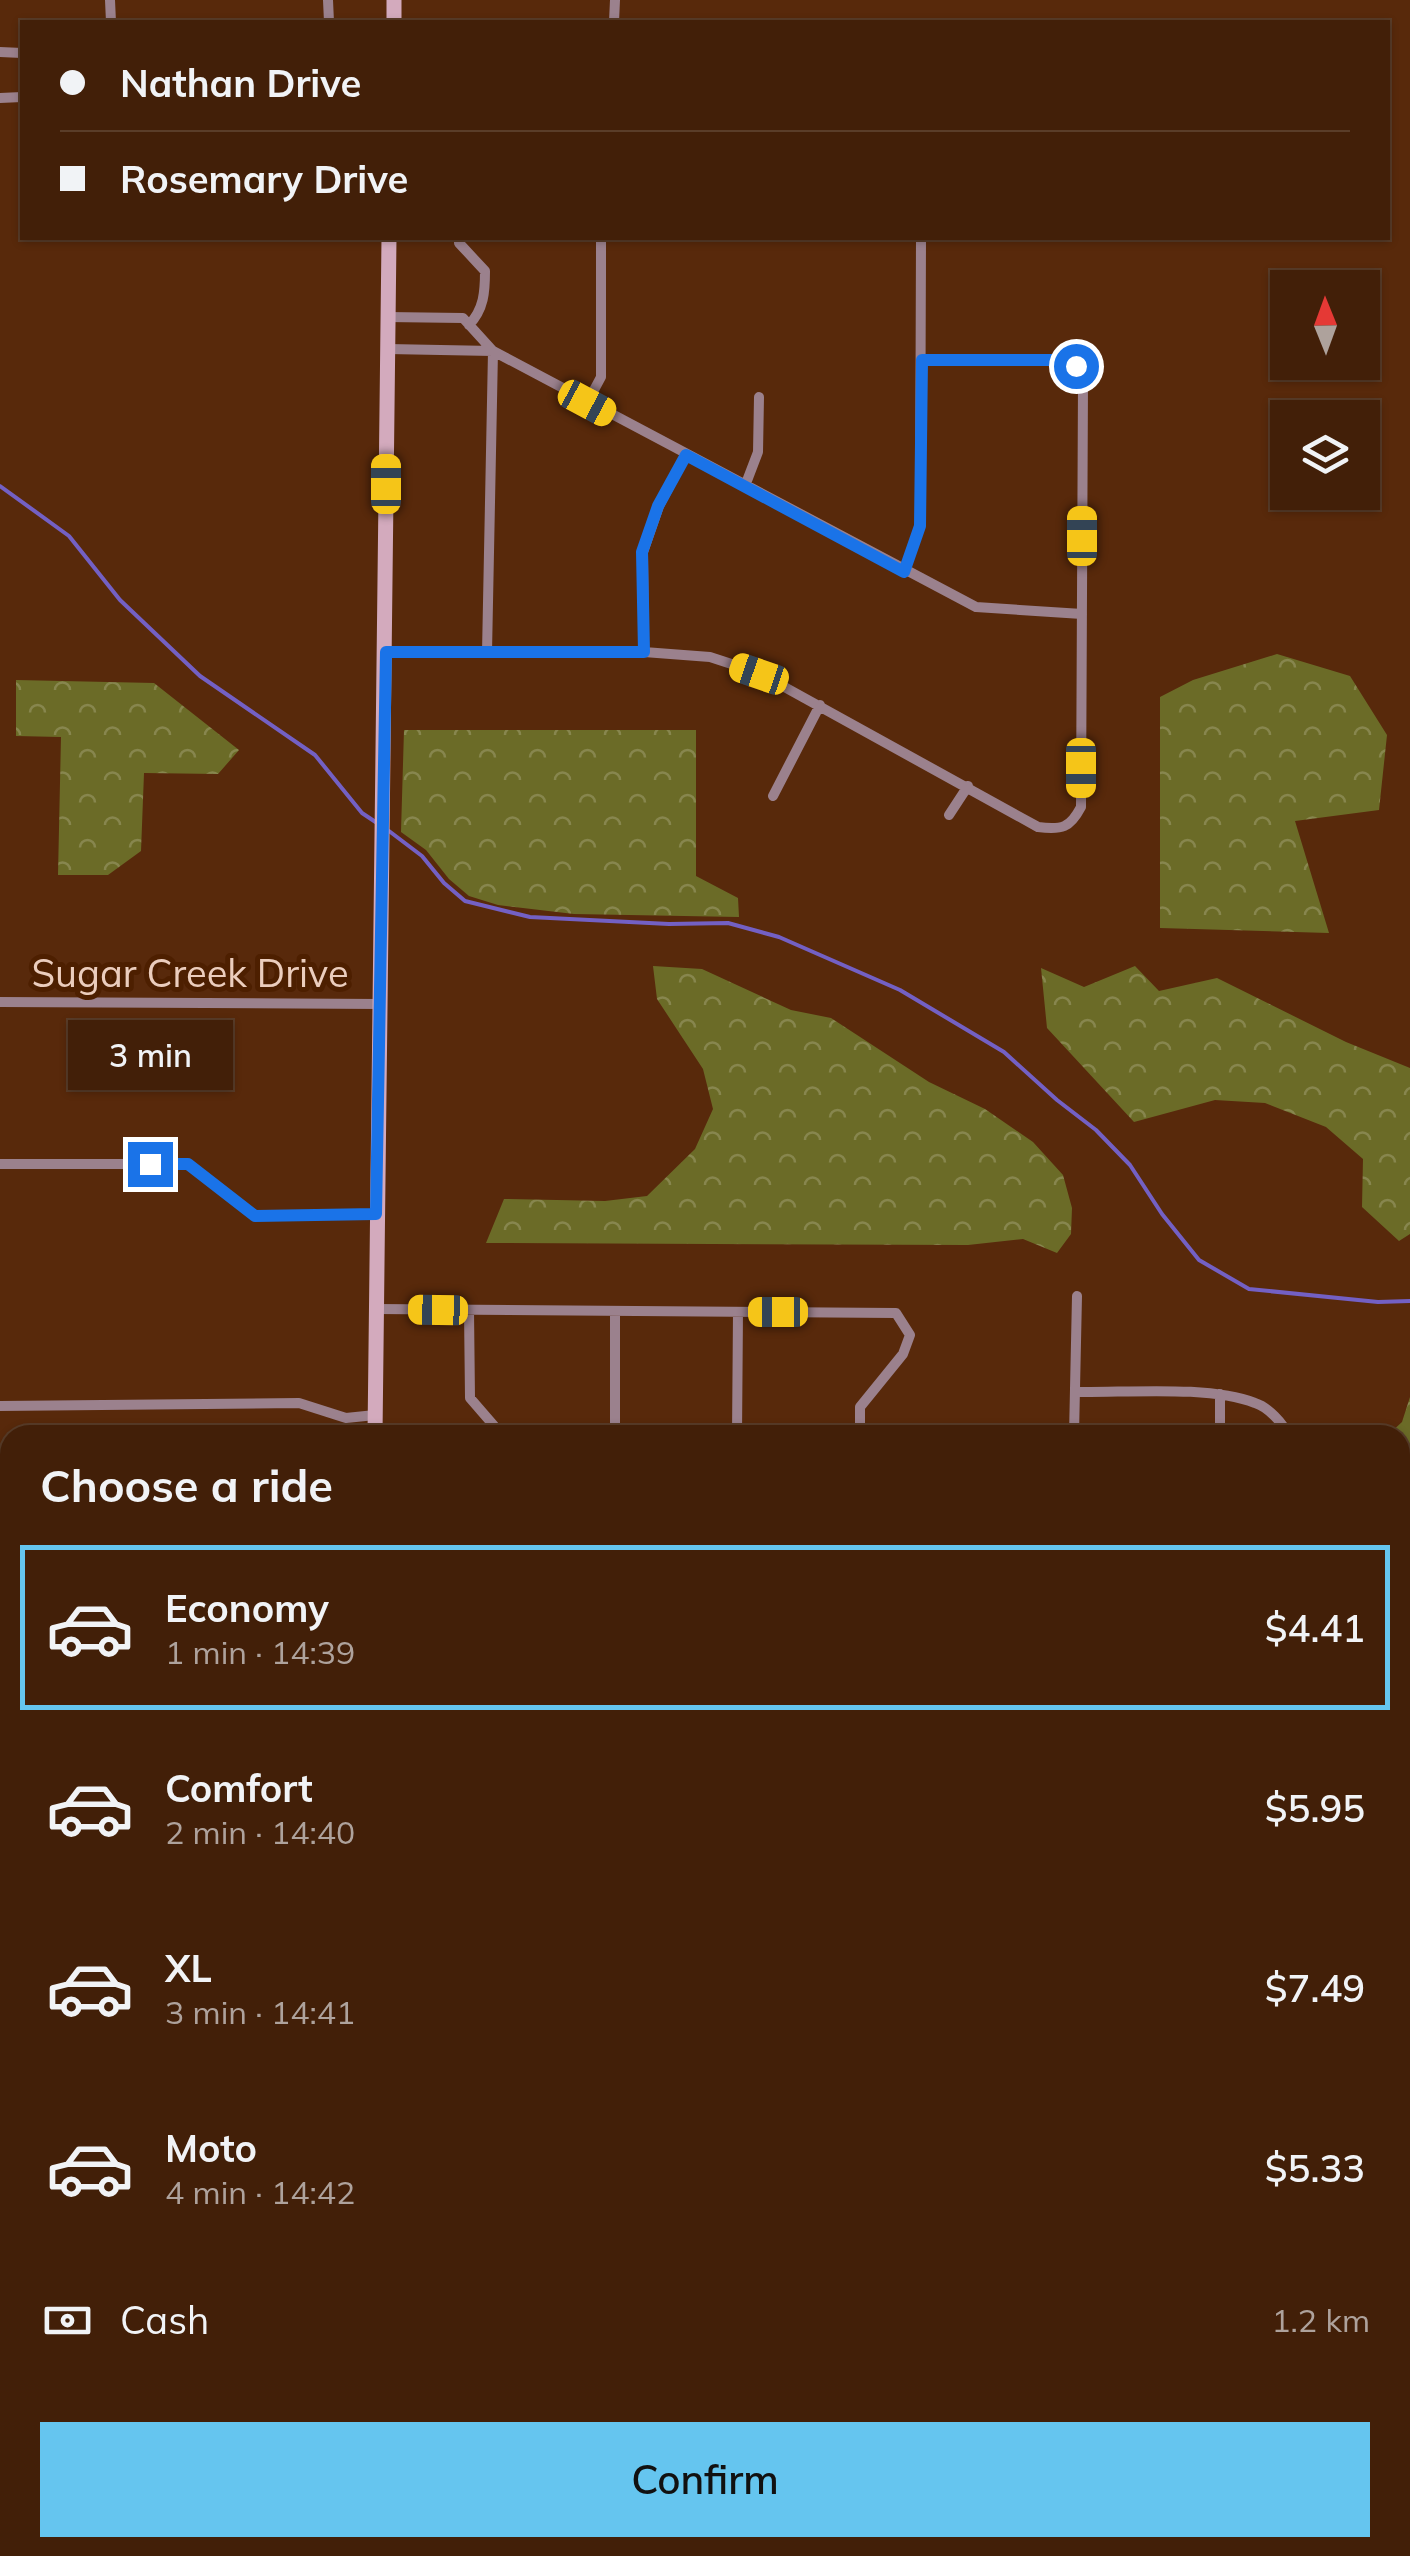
<!DOCTYPE html>
<html lang="en">
<head>
<meta charset="utf-8">
<style>
	body { margin:0; font-family:Mulish,sans-serif; background:#492712; color:#f1f3f6; height:100vh; display:flex; flex-direction:column; font-size:38px; white-space:nowrap }
	* { box-sizing:border-box; margin:0 }
	p { font-size:32px; color:#aea29c }
	.icon { flex:none; width:55px; height:55px; fill:none; stroke:currentColor; stroke-width:2; stroke-linecap:round; stroke-linejoin:round }
	.map { position:relative; flex:1; overflow:hidden }
	.panel { position:absolute; left:0px; top:1425px; width:1410px; height:1132px; display:flex; flex-direction:column; background:#421f08; border-radius:30px 30px 0 0; box-shadow:0 2px 8px #0004,0 0 0 2px #5a3d29 }
	.panel>* { flex:none }
	.top-card { position:absolute; left:20px; top:20px; width:1370px; height:220px; border-radius:0px; box-shadow:0 2px 8px #0004,0 0 0 2px #5a3d29; display:grid; align-content:center; height:220px; padding:0 40px; background:#421f08 }
	.needle { width:65px; rotate:359deg }
	.controls { position:absolute; left:1270px; top:270px; display:grid; gap:20px }
	.controls a { display:grid; place-items:center; width:110px; height:110px; border-radius:0px; background:#421f08; box-shadow:0 2px 8px #0004,0 0 0 2px #5a3d29; font-size:50px }
	.end { position:absolute; width:45px; height:45px; margin:-22px; border:12px solid #1a73e8; background:#fff; box-shadow:0 0 0 5px #fff }
	.from { border-radius:50% }
	.bubble { position:absolute; height:70px; border-radius:0px; background:#421f08; box-shadow:0 2px 8px #0004,0 0 0 2px #5a3d29; font-size:32px; font-weight:600; line-height:70px; text-align:center }
	.car { position:absolute; width:30px; height:60px; margin:-30px -15px; border-radius:12px; box-shadow:0 0 8px 2px #0007; background:linear-gradient(#f5c518 24%,#345 0 40%,#f5c518 0 76%,#345 0 86%,#f5c518 0) }
	.top-card b { display:flex; align-items:center; gap:35px; height:95px; font-size:38px }
	.top-card b+b { border-top:2px solid #5a3d29 }
	.top-card i { width:25px; height:25px; background:#f1f3f6 }
	ul { padding:0; list-style:none }
	li { display:flex; align-items:center; gap:30px; height:165px; margin:0 20px 15px; padding:0 20px; border:5px solid transparent; border-radius:0px }
	li div { flex:1 }
	li b { display:block; font-size:38px }
	li em { font-style:normal; font-weight:600 }
	li.on { border-color:#65c5ef }
	li>.icon { width:90px; height:90px; stroke-width:1.5 }
	h2 { padding:0 40px; font-size:45px; line-height:120px }
	.pay { display:flex; align-items:center; gap:25px; height:110px; padding:0 40px; font-size:38px }
	.pay p { margin-inline-start:auto }
	.cta { display:flex; gap:20px; margin-top:auto; padding:20px 40px }
	.cta a { flex:1; height:115px; border-radius:0px; background:#65c5ef; color:#111; font-size:40px; font-weight:600; line-height:115px; text-align:center }
	.map>svg:first-child { display:block }
</style>
</head>
<body>
<div class="map">
<svg width="1410" height="2556" viewBox="0 0 1410 2556">
	<defs>
		<pattern id="forest-crowns" width="20" height="18" patternUnits="userSpaceOnUse" patternTransform="scale(2.5)"><rect width="20" height="18" fill="#6b6b27"/><path d="M2 6a3 3 0 1 1 6 0M12 15a3 3 0 1 1 6 0" fill="none" stroke="#87864e"/></pattern>
	</defs>
	<rect width="100%" height="100%" fill="#58290b"/>
	<path fill="#652f0b" d="M0 2225H10V2448H0Z"/>
	<path fill="url(#forest-crowns)" d="M1277 654 1350 676 1387 735 1379 810 1295 821 1329 933 1160 928V697L1193 680Z
		M16 680 154 683 239 750 218 774 144 773 141 851 108 875H58L61 737 16 736Z
		M404 730H696V876L738 898 739 917 574 914 498 905 469 896 449 879 426 850 401 832Z
		M653 966 702 969 791 1010 831 1018 929 1082 985 1109 1033 1142 1063 1175 1072 1208 1071 1234 1057 1253 1023 1239 968 1245 486 1243 504 1199 605 1201 647 1196 695 1149 713 1109 703 1069 657 999Z
		M1135 966 1159 991 1217 978 1346 1042 1410 1068V1234L1399 1241 1362 1207 1363 1159 1326 1127 1265 1103 1215 1100 1134 1122 1047 1028 1041 968 1084 987Z
		M1410 1397V1526C1393 1511 1400 1458 1400 1435H1388L1402 1422Z"/>
	<g fill="none" stroke-linecap="round" stroke-linejoin="round">
		<path stroke="#7360c4" stroke-width="4" d="M0 486 69 536 120 600 200 676 315 755 362 813 377 823
			M389 831 422 856 444 883 465 901 530 917 669 924 728 923 779 937 900 990 1004 1052 1057 1100 1096 1130 1130 1165 1162 1214 1199 1260 1249 1289 1378 1302 1410 1301"/>
		<path stroke="#9b818d" stroke-width="10" d="M110 0 111 22
			M328 0 329 22
			M614 22 615 0
			M0 52 22 53
			M0 98 22 97
			M459 238V243L485 271C485 292 484 309 469 325
			M387 317 463 318 493 351 976 607 1082 614
			M388 349 493 351
			M587 403 601 377V238
			M745 486 758 452 759 397
			M904 572 920 526 921 238
			M386 651 644 652 710 657 759 673 1038 827C1062 830 1070 828 1081 807L1083 382 1075 366 1058 360H923
			M644 652 643 552 659 506 686 455
			M487 653 493 351
			M773 796 820 705
			M949 815 968 786
			M0 1002 380 1004
			M0 1164H188L255 1216 376 1214
			M376 1309 896 1313 910 1335 903 1354 860 1407V1435
			M469 1311 470 1398 502 1435
			M615 1312V1435
			M1075 1392C1126 1393 1208 1385 1255 1403 1268 1407 1283 1423 1288 1435
			M0 1406 299 1403 346 1418 375 1415
			M737 1435 738 1312
			M1074 1435 1077 1296
			M1220 1435V1394
			M1400 1601 1410 1606
			M0 1641H10
			M1400 1677 1410 1673
			M0 1800H10
			M1400 1820 1410 1821
			M0 1958H10
			M1400 1965 1410 1966
			M1400 2116 1410 2117
			M0 2117H10
			M0 2548 354 2550
			M747 2556V2548
			M904 2556 906 2548
			M1139 2556V2548"/>
		<path stroke="#d3aabd" stroke-width="15" d="M394 0V22
			M375 1435 389 238
			M1400 2203H1410
			M0 2212H10
			M354 2556V2548"/>
	</g>
	<g fill="none" stroke-linecap="round" stroke-linejoin="round">
		<path stroke="#1a73e8" stroke-width="12" d="M150 1164H188L255 1216 376 1214 386 652H644L642 552 658 506 686 455 904 572 920 526 922 360H1058L1076 366"/>
	</g>
	<g text-anchor="middle" dominant-baseline="central" stroke-width="10" stroke-linejoin="round" paint-order="stroke">
		<g font-size="38" fill="#ebcdbd" stroke="#4d1f00">
			<text x="190" y="973">Sugar Creek Drive</text>
		</g>
	</g>
</svg>
<div class="controls">
<a><svg class="needle" viewBox="-14 -14 28 28"><path d="M0-13l5 13h-10z" fill="#e53935"/><path d="M0 13l5-13h-10z" fill="#aea29c"/></svg></a>
<a><svg class="icon" aria-label="layers" viewBox="0 0 24 24"><path d="M12 4l9 5-9 5-9-5zM3 14l9 5 9-5"/></svg></a>
</div>
<i class="end from" style="left:1076px;top:366px"></i>
<i class="end" style="left:150px;top:1164px"></i>
<div class="bubble" style="left:68px;top:1020px;width:165px">3 min</div>
<i class="car" style="left:587px;top:403px;rotate:118deg"></i>
<i class="car" style="left:386px;top:484px;rotate:0deg"></i>
<i class="car" style="left:1082px;top:536px;rotate:0deg"></i>
<i class="car" style="left:759px;top:674px;rotate:289deg"></i>
<i class="car" style="left:1081px;top:768px;rotate:180deg"></i>
<i class="car" style="left:438px;top:1310px;rotate:271deg"></i>
<i class="car" style="left:778px;top:1312px;rotate:270deg"></i>
<div class="top-card">
<b><i class="from"></i>Nathan Drive</b>
<b><i></i>Rosemary Drive</b>
</div>
<section class="panel">
<h2>Choose a ride</h2>
<ul>
<li class="on"><svg class="icon" aria-label="car" viewBox="0 0 24 24"><path d="M5 17H2v-5l4-1 3-4h7l3 4 3 1v5h-3M9 17h6M6 11h13"/><circle cx="7" cy="17" r="2"/><circle cx="17" cy="17" r="2"/></svg><div><b>Economy</b><p>1 min · 14:39</p></div><em>$4.41</em></li>
<li><svg class="icon" aria-label="car" viewBox="0 0 24 24"><path d="M5 17H2v-5l4-1 3-4h7l3 4 3 1v5h-3M9 17h6M6 11h13"/><circle cx="7" cy="17" r="2"/><circle cx="17" cy="17" r="2"/></svg><div><b>Comfort</b><p>2 min · 14:40</p></div><em>$5.95</em></li>
<li><svg class="icon" aria-label="car" viewBox="0 0 24 24"><path d="M5 17H2v-5l4-1 3-4h7l3 4 3 1v5h-3M9 17h6M6 11h13"/><circle cx="7" cy="17" r="2"/><circle cx="17" cy="17" r="2"/></svg><div><b>XL</b><p>3 min · 14:41</p></div><em>$7.49</em></li>
<li><svg class="icon" aria-label="car" viewBox="0 0 24 24"><path d="M5 17H2v-5l4-1 3-4h7l3 4 3 1v5h-3M9 17h6M6 11h13"/><circle cx="7" cy="17" r="2"/><circle cx="17" cy="17" r="2"/></svg><div><b>Moto</b><p>4 min · 14:42</p></div><em>$5.33</em></li>
</ul>
<div class="pay"><svg class="icon" aria-label="cash" viewBox="0 0 24 24"><path d="M3 7h18v10H3z"/><circle cx="12" cy="12" r="2"/></svg>Cash<p>1.2 km</p></div>
<div class="cta"><a>Confirm</a></div>
</section>
</div>
</body>
</html>
